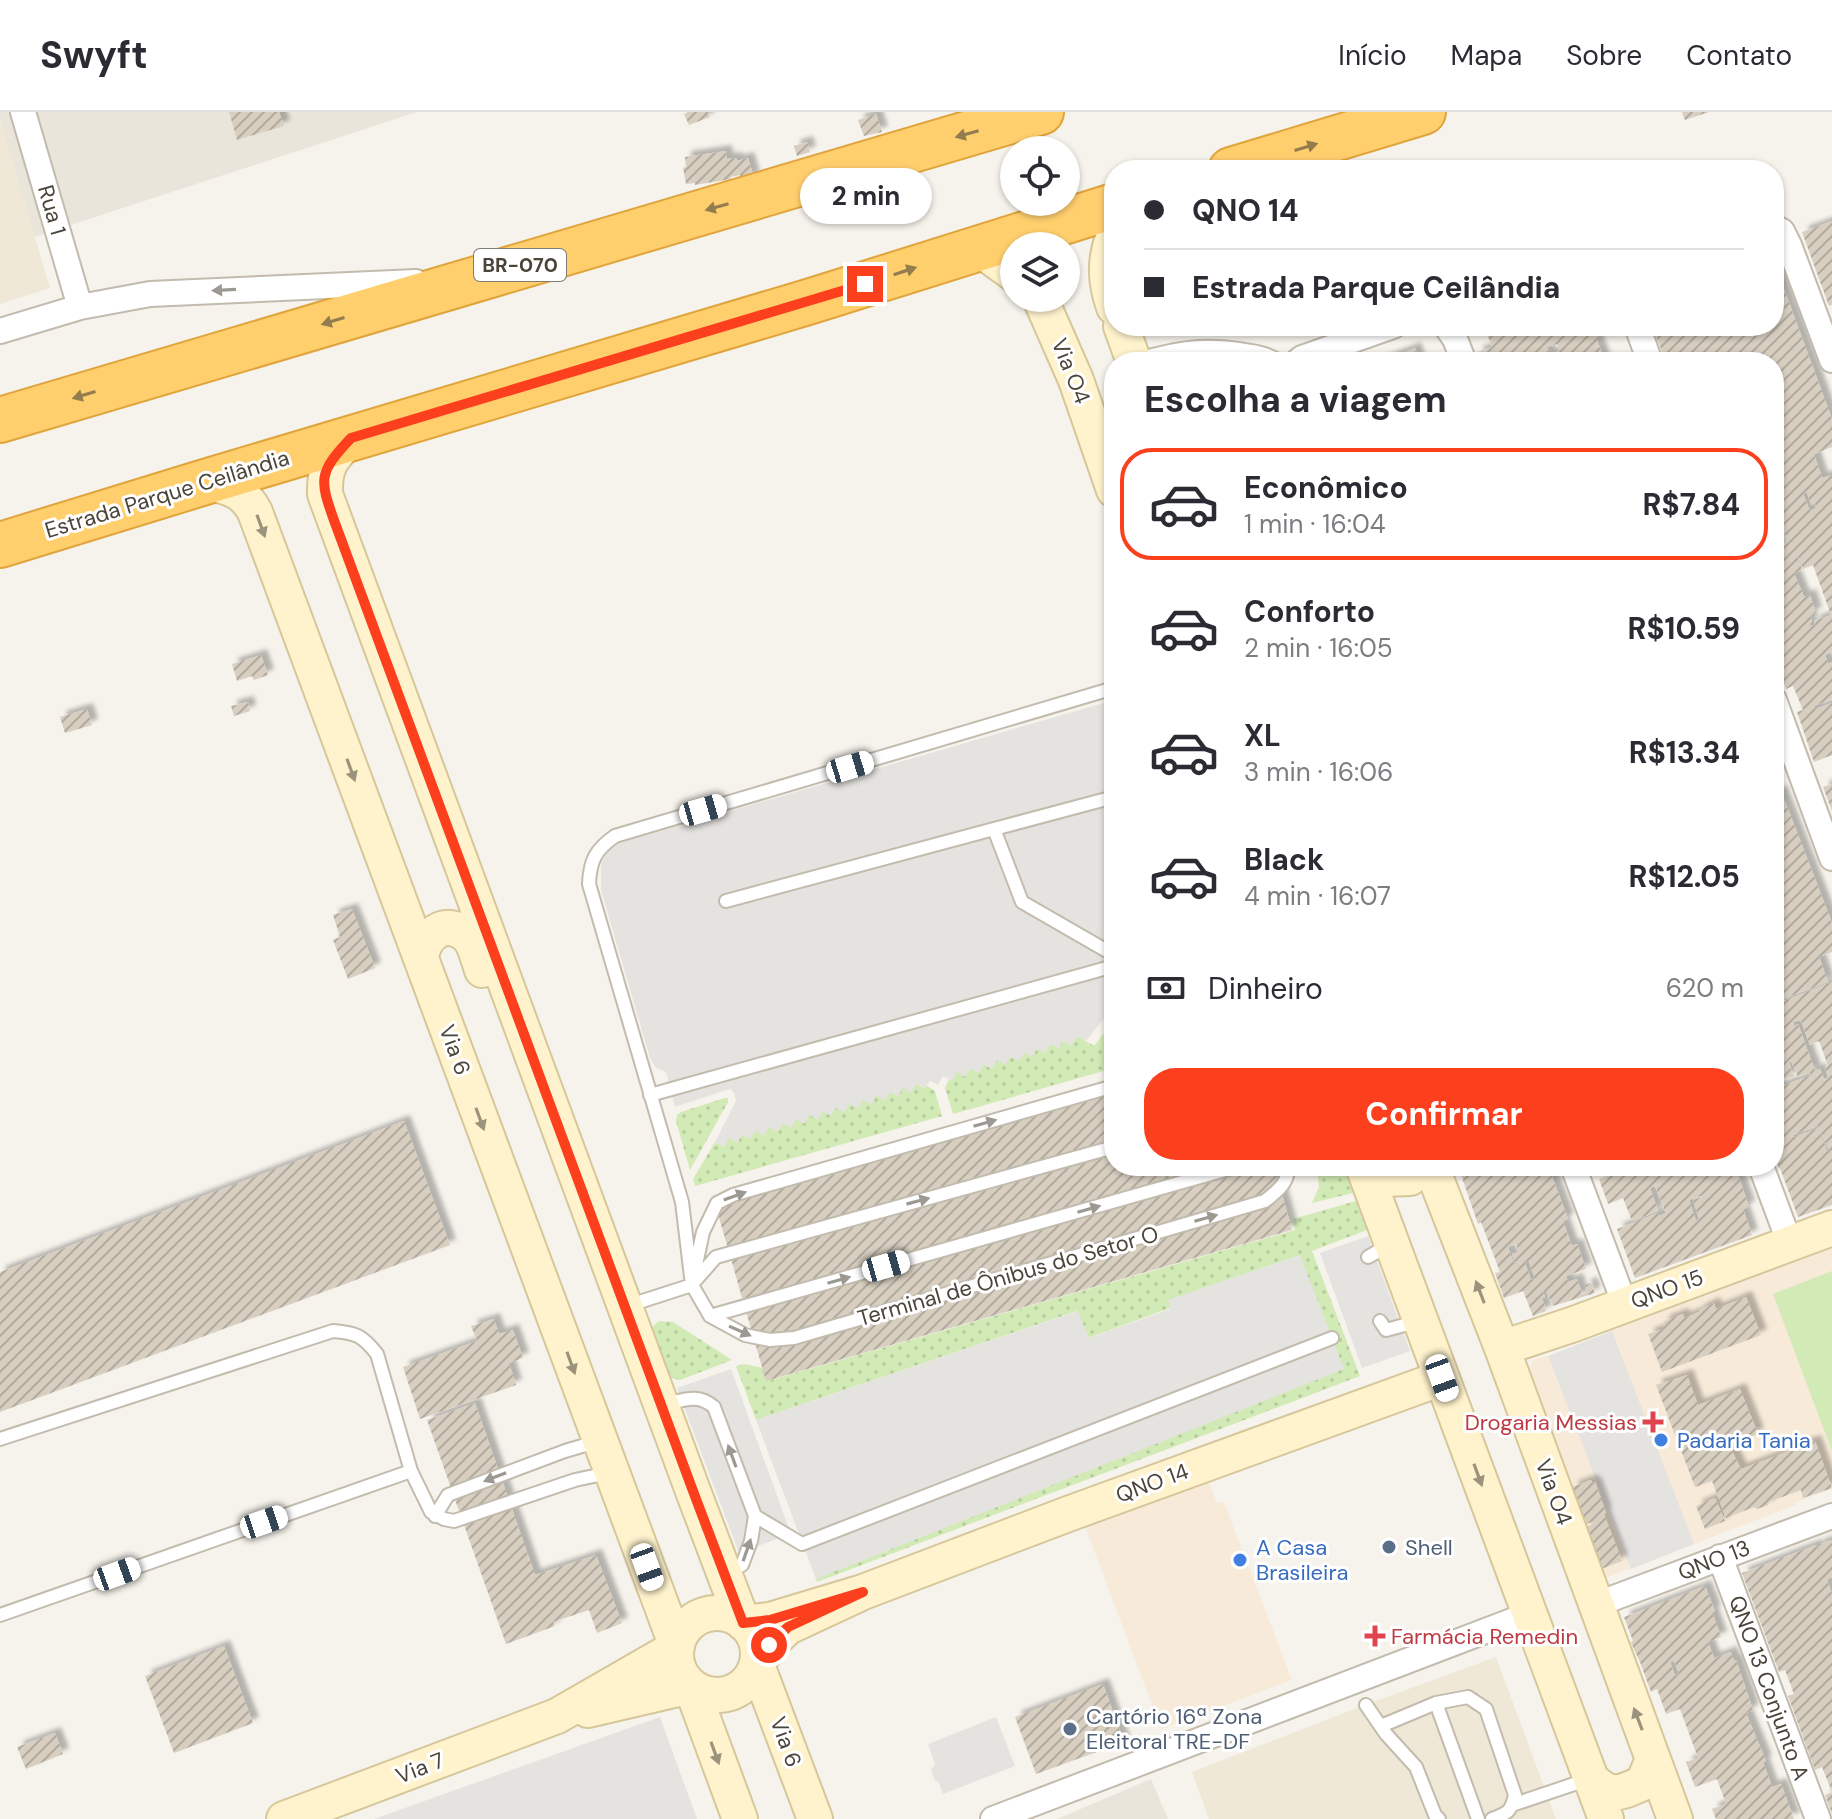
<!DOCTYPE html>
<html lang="pt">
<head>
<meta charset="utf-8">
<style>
	body { margin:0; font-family:"DM Sans",sans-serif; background:#f7f7f7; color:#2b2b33; height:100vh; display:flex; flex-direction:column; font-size:30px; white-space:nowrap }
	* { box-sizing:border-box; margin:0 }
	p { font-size:26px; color:#7c7c81 }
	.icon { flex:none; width:44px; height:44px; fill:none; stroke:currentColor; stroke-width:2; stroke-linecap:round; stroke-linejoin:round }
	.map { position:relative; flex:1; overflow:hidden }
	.drawer { position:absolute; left:1104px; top:240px; width:680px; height:824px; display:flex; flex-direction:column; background:#fff; border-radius:32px; box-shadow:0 2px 6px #0004 }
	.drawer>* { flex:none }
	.hud { position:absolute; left:1104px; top:48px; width:680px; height:176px; border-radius:32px; box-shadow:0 2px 6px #0004; display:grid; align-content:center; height:176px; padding:0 40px; background:#fff }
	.fabs { position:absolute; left:1000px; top:24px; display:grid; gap:16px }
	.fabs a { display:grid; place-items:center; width:80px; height:80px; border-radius:50%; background:#fff; box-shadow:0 2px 6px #0004; font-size:40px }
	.end { position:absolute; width:36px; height:36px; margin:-18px; border:10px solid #fc3f1d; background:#fff; box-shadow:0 0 0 4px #fff }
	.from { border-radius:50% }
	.bubble { position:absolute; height:56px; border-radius:28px; background:#fff; box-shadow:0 2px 6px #0004; font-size:26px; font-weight:700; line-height:56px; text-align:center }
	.car { position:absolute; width:24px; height:48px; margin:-24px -12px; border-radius:10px; box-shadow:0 0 6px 2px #0007; background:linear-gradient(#fff 24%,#345 0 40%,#fff 0 76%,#345 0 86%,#fff 0) }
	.hud b { display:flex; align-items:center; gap:28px; height:76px; font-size:30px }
	.hud b+b { border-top:2px solid #e1e1e2 }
	.hud i { width:20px; height:20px; background:#2b2b33 }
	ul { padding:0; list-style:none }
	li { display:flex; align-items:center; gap:24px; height:112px; margin:0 16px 12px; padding:0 24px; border:4px solid transparent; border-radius:32px }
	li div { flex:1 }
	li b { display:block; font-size:30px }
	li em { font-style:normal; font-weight:700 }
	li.active { border-color:#fc3f1d }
	li>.icon { width:72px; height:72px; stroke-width:1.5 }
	h2 { padding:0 40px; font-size:36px; line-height:96px }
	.pay { display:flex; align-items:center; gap:20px; height:88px; padding:0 40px; font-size:30px }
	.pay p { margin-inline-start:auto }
	.button { display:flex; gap:16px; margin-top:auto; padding:16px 40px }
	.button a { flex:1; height:92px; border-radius:32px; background:#fc3f1d; color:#fff; font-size:32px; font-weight:700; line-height:92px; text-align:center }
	header { display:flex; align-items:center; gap:48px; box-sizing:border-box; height:112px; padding:0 40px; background:#fff; border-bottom:2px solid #e1e1e2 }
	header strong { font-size:38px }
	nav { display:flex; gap:44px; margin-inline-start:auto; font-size:28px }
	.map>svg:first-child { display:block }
</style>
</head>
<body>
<header>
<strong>Swyft</strong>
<nav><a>Início</a><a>Mapa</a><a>Sobre</a><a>Contato</a></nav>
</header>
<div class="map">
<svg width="1832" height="1707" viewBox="0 0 1832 1707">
	<defs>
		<pattern id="grass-dots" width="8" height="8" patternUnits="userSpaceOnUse" patternTransform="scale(2)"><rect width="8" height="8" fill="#d2eab5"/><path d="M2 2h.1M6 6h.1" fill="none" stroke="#b6ca9c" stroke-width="1.8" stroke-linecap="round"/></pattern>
		<pattern id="building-hatch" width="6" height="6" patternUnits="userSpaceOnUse" patternTransform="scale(2)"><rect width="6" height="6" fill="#d8cfc1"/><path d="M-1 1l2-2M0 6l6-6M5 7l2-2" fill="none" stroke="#b1aa9e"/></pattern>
		<filter id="shadow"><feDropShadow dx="6" dy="-6" stdDeviation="2" flood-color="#0004"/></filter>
	</defs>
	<rect width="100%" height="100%" fill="#f6f3ec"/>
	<path fill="#eae5da" d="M0 0H417L0 136Z
		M1151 1667 1168 1707H1057Z"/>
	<path fill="#f7ead8" d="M1832 1129V1377L1796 1390V1393L1600 1468 1527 1260 1533 1249 1537 1246 1548 1244 1611 1220V1214Z
		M1207 1366 1217 1391 1224 1390 1292 1568 1161 1617 1084 1411Z"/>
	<path fill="#efe8d6" d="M0 6 50 176 0 192Z
		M1496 1545 1556 1707H1209L1192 1660 1362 1594Z"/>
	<path fill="url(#grass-dots)" d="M1114 909V956L953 1002 945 976 949 967 952 968 956 960 1077 924 1094 934Z
		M916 972 924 976 926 973 935 979 942 1004 695 1074 693 1067 715 1030 724 1035 728 1026Z
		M725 986H728V990L690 1058 676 1009 677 1003 681 1000Z
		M1317 1054H1343L1353 1081 1312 1091 1319 1075Z
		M1356 1089 1367 1118 1312 1139 1360 1264 817 1470 816 1467 1300 1143 1169 1188 1170 1196 1088 1226 1077 1199 756 1308 736 1254 745 1252 767 1257 771 1268 1295 1118 1293 1107Z
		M659 1209 673 1210 732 1248 680 1268 671 1266 652 1215Z"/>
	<path fill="#d2eab5" d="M1832 1159V1339L1773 1182Z"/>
	<path fill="#e5e3e0" d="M1114 588V819L1110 820 1114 833V894L1086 929 1077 924 1072 933 1063 929 1059 937 1050 932 1045 941 1037 937 1032 945 1024 941 1019 949 1010 945 1006 953 997 948 992 957 984 953 979 961 970 957 965 965 957 960 952 969 943 964 938 973 930 969 924 976 916 972 911 981 903 976 898 985 890 980 885 989 876 983 871 993 863 988 858 997 850 992 844 1000 836 996 831 1004 822 999 818 1008 809 1003 804 1012 796 1007 791 1016 783 1011 778 1020 769 1015 764 1024 756 1019 750 1027 742 1023 737 1031 729 1026 724 1035 715 1030 736 989 734 981 730 977 675 995 666 960 656 956 650 946 601 778V751L607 741 616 732Z
		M1368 1124 1410 1239 1362 1256 1320 1141Z
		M1300 1143 1344 1257 816 1467 756 1308 1078 1199 1089 1226 1170 1197 1168 1188Z
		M1612 1219 1694 1432 1631 1457 1548 1244Z
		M731 1257 791 1422 739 1441 677 1276Z
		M660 1605 697 1707H374Z
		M996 1605 1015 1654 943 1682 938 1669H935L931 1658 935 1652 928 1632Z"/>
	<path fill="url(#building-hatch)" fill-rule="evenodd" filter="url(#shadow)" d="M229 0H279L284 14 237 28Z
		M688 0H708L710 5 689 13 684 2Z
		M1682 0H1709L1685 8Z
		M876 2 882 20 864 24 858 8Z
		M807 30 810 40 797 44 794 34Z
		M726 39 727 47 737 46V49L748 46 754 66 742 70 740 63 730 65 731 67 695 73V71L686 72 683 56 686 55 685 45Z
		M1832 109V193L1829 194 1802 120Z
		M1774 150 1832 307V335L1814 342 1822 366 1832 363V540L1825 543 1828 552 1832 550V587L1814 594 1815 597 1832 591V643L1814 650 1797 600 1803 598 1793 574 1786 577 1777 552 1783 549 1774 525V418L1777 416 1782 429 1777 431 1780 437H1782L1780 432 1788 429 1781 409 1774 412V250H1683L1682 248 1666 250 1652 214H1697L1698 218 1709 214H1774ZM1807 380 1811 393 1815 391 1816 396 1810 399 1803 382ZM1796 441H1797L1803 457 1813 453 1831 503 1814 509 1815 513 1810 514 1809 511 1812 510 1810 503 1816 501 1810 483 1804 485 1794 461 1802 458Z
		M1484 214H1612L1613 219 1596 225 1605 250H1536L1534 245 1520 250H1480L1477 240 1492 235ZM1557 232 1559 239 1550 242 1547 235Z
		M1415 236 1420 250H1378Z
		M261 543 268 563 254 568 252 564 237 569 232 552Z
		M248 590 250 599 234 604 231 594Z
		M87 597 92 613 65 621 60 605Z
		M1832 672V699L1823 675Z
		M1781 679 1832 811V840L1819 845 1828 870 1774 890V682Z
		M352 797 375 856 348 867 333 828 340 825 333 803Z
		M1832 870V1093L1798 1105 1780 1056 1779 1057 1774 1044V974L1778 973 1779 975 1811 963 1810 961 1798 965 1791 949 1789 950 1794 964 1774 971V920L1779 918 1778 916 1774 917V893ZM1801 908 1810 933 1819 929 1828 954 1825 955 1828 966 1824 967 1820 957 1815 959 1798 912 1794 914 1793 910ZM1816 1009 1829 1038 1827 1039 1819 1016 1794 1025 1793 1023 1818 1014Z
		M1114 981V1054H1274L1292 1118 766 1269 716 1095Z
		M404 1009 450 1133 0 1300V1160Z
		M1458 1054H1548L1568 1107 1563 1109 1572 1134 1577 1132 1586 1157 1566 1164 1568 1170 1577 1167 1582 1182 1587 1180 1585 1173 1591 1171 1595 1181 1553 1194 1546 1179H1543L1545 1185 1542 1186 1546 1199 1533 1204 1523 1179 1504 1186 1495 1161 1500 1160 1481 1110 1478 1112ZM1516 1132 1519 1140 1512 1142 1516 1154 1515 1155 1508 1135ZM1529 1149 1535 1167 1531 1168 1525 1151Z
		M1612 1054H1629L1620 1058V1059L1635 1054H1664L1666 1058 1669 1057 1668 1054H1735L1749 1095 1743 1097 1752 1123 1635 1166 1617 1117 1658 1101 1659 1104 1666 1101 1655 1074 1650 1076 1658 1099 1632 1109 1623 1086 1608 1092 1599 1067 1614 1062ZM1715 1079 1693 1088 1699 1107 1696 1109 1689 1088Z
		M1746 1185 1761 1223 1662 1260 1648 1222 1663 1217V1211L1666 1208 1683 1202 1684 1206 1699 1200V1198L1714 1191 1716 1197Z
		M494 1207 499 1222 513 1218 523 1246 509 1251 516 1273 420 1307 403 1255 477 1229 471 1214Z
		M1687 1263 1698 1293 1740 1277 1758 1322 1729 1333 1741 1357 1786 1340V1338L1815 1329 1832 1376 1803 1386 1801 1378 1769 1390 1768 1393 1757 1397 1754 1395 1726 1406 1712 1369 1695 1375 1656 1273Z
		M475 1291 535 1463 596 1443 622 1511 597 1521 589 1498 553 1510 555 1514 506 1532 427 1308Z
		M1591 1368 1592 1371 1595 1370 1606 1401 1604 1402 1622 1449 1601 1457 1585 1415 1593 1412 1592 1410 1586 1412 1572 1375Z
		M1715 1386 1725 1409 1705 1417 1696 1394Z
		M1832 1428V1465L1827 1467 1832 1482V1702L1825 1683 1832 1680 1822 1655 1815 1658 1788 1584 1794 1582 1785 1558 1779 1560 1742 1461 1816 1433 1822 1446 1818 1433Z
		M1705 1474 1715 1499 1712 1500 1721 1525 1708 1530 1714 1546 1731 1540 1734 1549 1736 1548 1753 1598 1746 1601 1766 1649 1763 1650 1772 1675 1781 1672 1794 1707H1716L1712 1697 1726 1692 1717 1667 1695 1675 1686 1650 1698 1646 1680 1597 1666 1602 1657 1577 1651 1580 1640 1550 1632 1533 1631 1530 1633 1529 1624 1505ZM1674 1549 1679 1562 1675 1564 1670 1550Z
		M224 1534 253 1611 174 1641 145 1564Z
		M1103 1572 1124 1630 1036 1662 1015 1605Z
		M55 1621 63 1642 26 1657 17 1635Z"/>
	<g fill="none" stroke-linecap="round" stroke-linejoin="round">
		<defs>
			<path id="lane" d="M1137 247C1178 236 1202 231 1245 238 1259 240 1269 242 1281 250
				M1114 685 994 717 1022 790 1114 843
				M726 789 994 717
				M650 983 1114 854
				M1368 1145 1389 1133
				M694 1162 703 1120 717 1091 733 1083 1114 974
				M694 1170 716 1145 1114 1035
				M692 1173 682 1090 589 772C590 749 595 738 615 724L1114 576
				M627 1194 692 1173 710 1204 745 1223 770 1228 794 1226 1265 1089C1277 1079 1289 1071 1288 1054
				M710 1204 1239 1054
				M1380 1209 1386 1218 1419 1209
				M665 1292C684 1288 698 1281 714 1295L755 1404 751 1429 742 1453 726 1460
				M0 1327 333 1219C356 1221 362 1223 377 1242L411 1359 431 1400 444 1407 454 1409 575 1368 608 1361
				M435 1404 448 1383 565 1339 599 1329
				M755 1404 802 1432 1332 1226
				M0 1503 411 1359
				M1436 1591 1478 1707
				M1366 1593 1386 1622 1416 1655 1435 1703 1439 1707
				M1381 1614 1436 1591 1468 1585 1486 1597 1515 1683C1511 1700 1508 1701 1492 1707
				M1512 1693 1589 1667"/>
			<path id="street" d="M23 0 80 195
				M1774 115 1782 119 1789 133 1832 248
				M1446 214 1455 227 1464 250
				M1637 214 1650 250
				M0 219 80 195 150 182 416 170
				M1297 250 1302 246 1393 214
				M1774 588 1832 746
				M1573 1054 1625 1193
				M1761 1054 1790 1132
				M1720 1445 1818 1707
				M1595 1493 1832 1404
				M993 1707 1530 1502"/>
			<path id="secondary" d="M1114 123C1104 148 1105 170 1114 195
				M978 136 1014 162
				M1040 186 1076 268 1114 378
				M1121 214 1134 250
				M351 326C332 346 324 353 325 382L693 1379 743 1511 770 1508 863 1480
				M205 370C228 375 243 377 255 400L677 1535 557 1604 284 1707
				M421 846C423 824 445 805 466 823 475 830 478 847 482 858
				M1363 1054 1606 1707
				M1431 1054 1502 1236 1675 1707
				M1365 1060 1385 1067 1410 1066 1421 1054
				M1502 1236 1574 1212 1832 1116
				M676 1542a41 41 0 1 1 82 0a41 41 0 1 1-82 0Z
				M588 1598 691 1574 740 1707
				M1591 1667C1612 1686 1618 1682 1643 1671L1653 1647
				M815 1707 757 1553 769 1533 788 1515 863 1480 1068 1402 1442 1266"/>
			<path id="highway" d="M1231 58 1423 0
				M0 308 1041 0
				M0 433 205 370 808 190 1114 94"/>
		</defs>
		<use href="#lane" stroke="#c2bbae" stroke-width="16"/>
		<use href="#street" stroke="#c2bbae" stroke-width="28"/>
		<use href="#secondary" stroke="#d6c79b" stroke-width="38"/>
		<use href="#highway" stroke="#e0a43c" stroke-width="48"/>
		<use href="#lane" stroke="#fff" stroke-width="12"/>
		<use href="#street" stroke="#fff" stroke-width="24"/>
		<use href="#secondary" stroke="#fff3cd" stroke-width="34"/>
		<use href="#highway" stroke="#ffcf6e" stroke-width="44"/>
	</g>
	<defs><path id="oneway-solid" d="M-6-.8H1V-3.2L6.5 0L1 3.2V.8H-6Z" transform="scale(2)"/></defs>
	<g fill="#937c4e">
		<use href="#oneway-solid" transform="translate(967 22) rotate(164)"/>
		<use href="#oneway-solid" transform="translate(1306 35) rotate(-17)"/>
		<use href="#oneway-solid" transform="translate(717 95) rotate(164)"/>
		<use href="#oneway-solid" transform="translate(905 159) rotate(-18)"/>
		<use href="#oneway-solid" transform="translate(333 209) rotate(163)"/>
		<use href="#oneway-solid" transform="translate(84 283) rotate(163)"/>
	</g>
	<g fill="#9c9892">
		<use href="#oneway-solid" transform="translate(224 178) rotate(177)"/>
		<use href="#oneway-solid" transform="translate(985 1011) rotate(-16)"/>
		<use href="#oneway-solid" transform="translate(735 1084) rotate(-20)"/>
		<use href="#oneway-solid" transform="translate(918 1089) rotate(-15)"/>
		<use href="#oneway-solid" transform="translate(1089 1097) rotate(-16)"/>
		<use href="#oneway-solid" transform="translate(1206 1106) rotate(-16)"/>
		<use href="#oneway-solid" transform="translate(839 1168) rotate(-16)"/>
		<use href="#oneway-solid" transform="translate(740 1219) rotate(24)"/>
		<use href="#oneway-solid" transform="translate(732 1344) rotate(-110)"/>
		<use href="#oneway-solid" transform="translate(495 1365) rotate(159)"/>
		<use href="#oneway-solid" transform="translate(747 1438) rotate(-71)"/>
	</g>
	<g fill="#9c937c">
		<use href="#oneway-solid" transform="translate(261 414) rotate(70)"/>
		<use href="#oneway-solid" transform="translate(351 658) rotate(70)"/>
		<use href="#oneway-solid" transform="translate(480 1007) rotate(70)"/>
		<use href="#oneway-solid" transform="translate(1480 1180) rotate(-111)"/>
		<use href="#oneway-solid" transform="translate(571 1251) rotate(70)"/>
		<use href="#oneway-solid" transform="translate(1478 1363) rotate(70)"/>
		<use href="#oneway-solid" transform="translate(1638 1607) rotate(-111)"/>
		<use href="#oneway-solid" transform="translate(715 1641) rotate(70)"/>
	</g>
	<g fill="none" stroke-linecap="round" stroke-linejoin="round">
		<path stroke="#fc3f1d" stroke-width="10" d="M769 1533 788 1515 863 1480 770 1508 743 1511 693 1379 335 411C319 367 318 361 351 326L865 172"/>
	</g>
	<g fill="#e0444e" stroke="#fff" stroke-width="3">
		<path d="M1649 1298h8v8h8v8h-8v8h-8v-8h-8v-8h8z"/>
		<path d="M1371 1512h8v8h8v8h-8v8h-8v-8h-8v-8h8z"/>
	</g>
	<g fill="#3f7fe0" stroke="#fff" stroke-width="3">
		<circle cx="1661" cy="1328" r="8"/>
		<circle cx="1240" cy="1448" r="8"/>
	</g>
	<g fill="#5c6f8a" stroke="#fff" stroke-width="3">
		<circle cx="1389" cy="1435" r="8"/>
		<circle cx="1070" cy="1617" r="8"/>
	</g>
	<g text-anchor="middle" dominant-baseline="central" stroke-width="6" stroke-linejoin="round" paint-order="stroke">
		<rect fill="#fff" stroke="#817c74" stroke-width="2" x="474" y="137" width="92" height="32" rx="6"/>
		<g font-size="20" font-weight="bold" fill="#4b4439">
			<text x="520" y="153">BR-070</text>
		</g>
		<g font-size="22" fill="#4b4439" stroke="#fff">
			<text transform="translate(52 98) rotate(74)">Rua 1</text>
			<text transform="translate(1071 259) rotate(68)">Via O4</text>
			<text transform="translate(167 382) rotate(-17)">Estrada Parque Ceilândia</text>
			<text transform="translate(455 938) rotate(70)">Via 6</text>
			<text transform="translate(1008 1164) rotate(-16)">Terminal de Ônibus do Setor O</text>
			<text transform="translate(1667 1177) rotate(-20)">QNO 15</text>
			<text transform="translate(1152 1371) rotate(-20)">QNO 14</text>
			<text transform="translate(1554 1380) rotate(70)">Via O4</text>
			<text transform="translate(1714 1448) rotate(-21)">QNO 13</text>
			<text transform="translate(1769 1576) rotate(70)">QNO 13 Conjunto A</text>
			<text transform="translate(786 1630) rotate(70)">Via 6</text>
			<text transform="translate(420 1656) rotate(-21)">Via 7</text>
		</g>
		<g font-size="22" fill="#be3a42" stroke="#fff" text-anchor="end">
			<text x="1637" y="1310">Drogaria Messias</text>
			<text x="1391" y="1524" text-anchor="start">Farmácia Remedin</text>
		</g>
		<g font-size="22" fill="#366cbe" stroke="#fff" text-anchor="start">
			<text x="1677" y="1328">Padaria Tania</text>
			<text x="1256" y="1435">A Casa<tspan x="1256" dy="25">Brasileira</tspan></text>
		</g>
		<g font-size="22" fill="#4e5e75" stroke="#fff" text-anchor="start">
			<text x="1405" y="1435">Shell</text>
			<text x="1086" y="1604">Cartório 16ª Zona<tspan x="1086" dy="25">Eleitoral TRE-DF</tspan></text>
		</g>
	</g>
</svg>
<div class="fabs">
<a><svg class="icon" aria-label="locate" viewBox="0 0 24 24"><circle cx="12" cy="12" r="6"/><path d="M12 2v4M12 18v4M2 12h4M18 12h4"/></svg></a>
<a><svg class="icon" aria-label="layers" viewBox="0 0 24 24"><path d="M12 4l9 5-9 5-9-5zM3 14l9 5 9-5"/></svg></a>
</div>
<i class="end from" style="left:769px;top:1533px"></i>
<i class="end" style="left:865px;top:172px"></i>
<div class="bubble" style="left:800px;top:56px;width:132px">2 min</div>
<i class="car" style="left:850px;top:655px;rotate:73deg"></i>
<i class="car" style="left:703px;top:698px;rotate:74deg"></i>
<i class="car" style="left:886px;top:1154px;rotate:74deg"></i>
<i class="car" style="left:1442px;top:1266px;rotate:160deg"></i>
<i class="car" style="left:264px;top:1410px;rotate:71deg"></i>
<i class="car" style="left:647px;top:1455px;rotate:160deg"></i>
<i class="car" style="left:117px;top:1462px;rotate:70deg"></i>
<div class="hud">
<b><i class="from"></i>QNO 14</b>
<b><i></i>Estrada Parque Ceilândia</b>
</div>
<section class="drawer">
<h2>Escolha a viagem</h2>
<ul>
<li class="active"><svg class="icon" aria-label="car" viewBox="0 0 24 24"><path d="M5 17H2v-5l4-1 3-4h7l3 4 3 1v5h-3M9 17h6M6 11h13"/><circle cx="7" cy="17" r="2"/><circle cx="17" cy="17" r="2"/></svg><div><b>Econômico</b><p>1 min · 16:04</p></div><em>R$7.84</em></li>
<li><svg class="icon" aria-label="car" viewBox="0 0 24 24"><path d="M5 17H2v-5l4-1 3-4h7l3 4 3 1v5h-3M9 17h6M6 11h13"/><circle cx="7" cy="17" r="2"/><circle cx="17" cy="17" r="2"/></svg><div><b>Conforto</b><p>2 min · 16:05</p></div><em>R$10.59</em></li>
<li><svg class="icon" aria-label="car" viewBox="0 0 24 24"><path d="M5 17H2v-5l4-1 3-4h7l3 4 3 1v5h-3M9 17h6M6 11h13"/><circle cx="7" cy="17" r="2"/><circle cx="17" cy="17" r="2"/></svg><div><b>XL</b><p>3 min · 16:06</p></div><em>R$13.34</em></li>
<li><svg class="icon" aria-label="car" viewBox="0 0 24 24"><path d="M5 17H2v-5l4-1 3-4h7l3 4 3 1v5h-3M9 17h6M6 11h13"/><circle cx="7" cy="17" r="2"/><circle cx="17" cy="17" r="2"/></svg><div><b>Black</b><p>4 min · 16:07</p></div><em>R$12.05</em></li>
</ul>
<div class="pay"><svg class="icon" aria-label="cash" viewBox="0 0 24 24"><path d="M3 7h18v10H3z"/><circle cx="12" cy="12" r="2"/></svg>Dinheiro<p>620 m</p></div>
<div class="button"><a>Confirmar</a></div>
</section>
</div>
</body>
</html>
